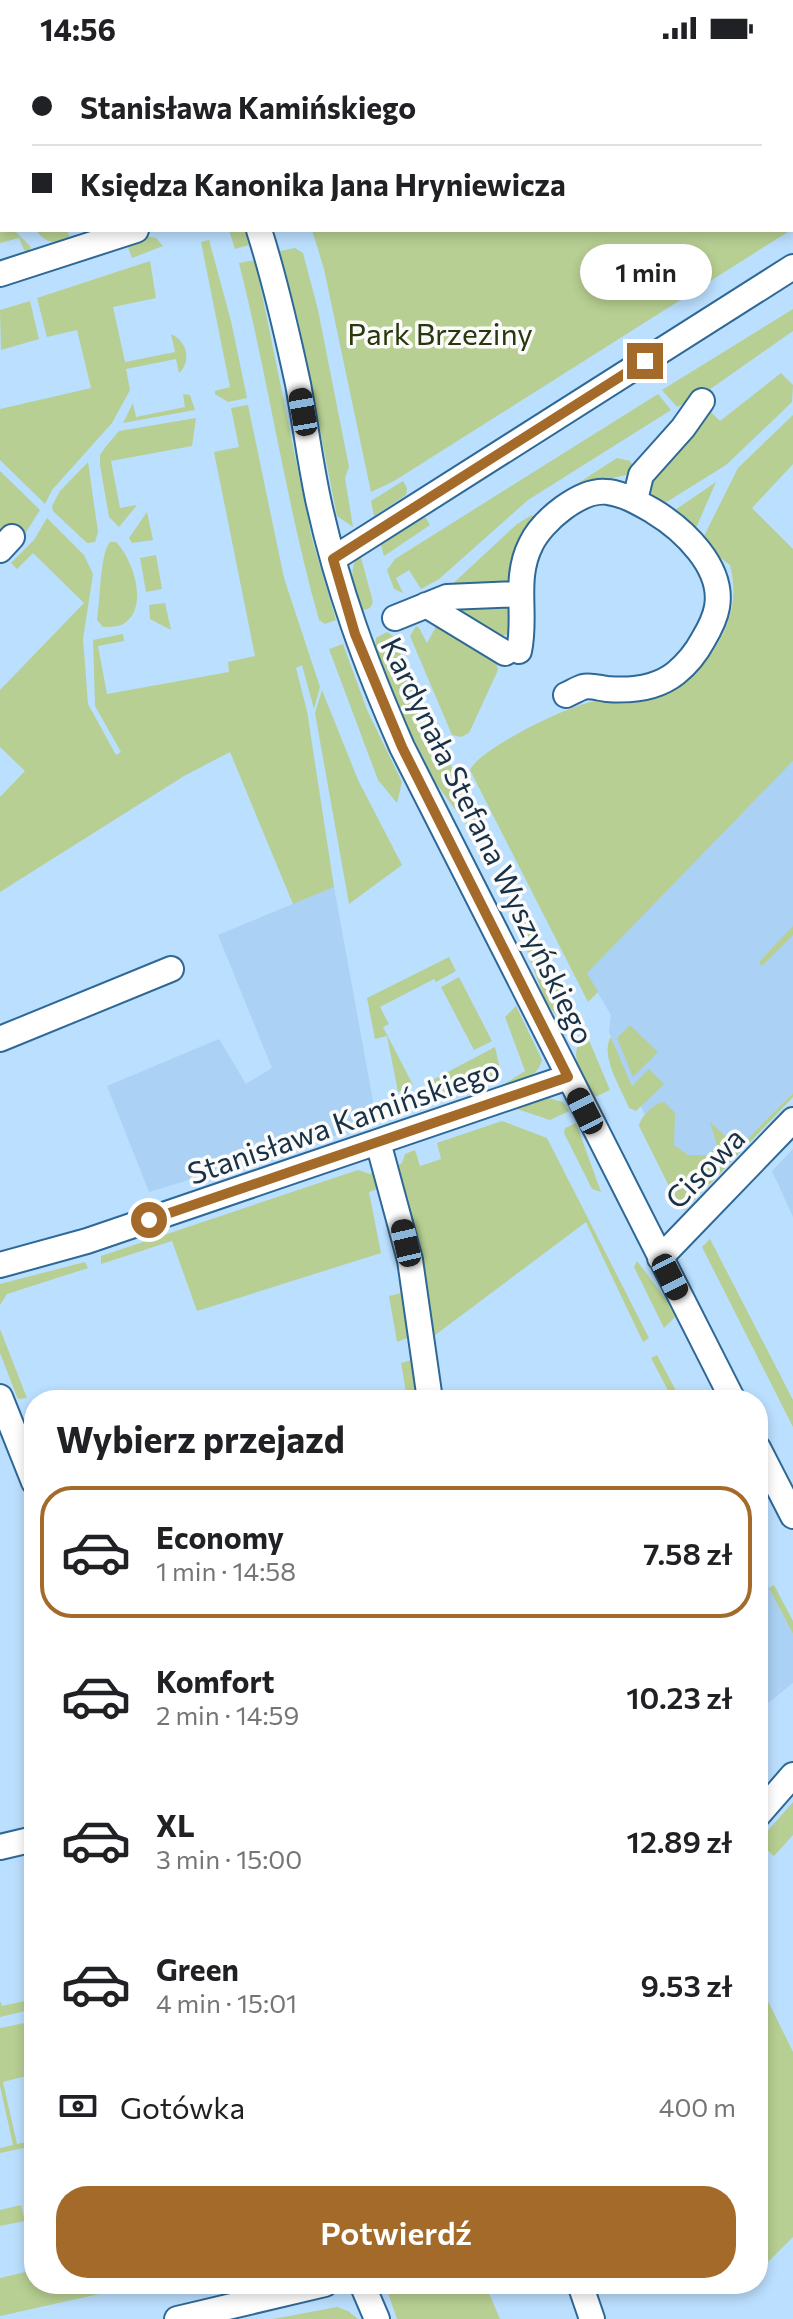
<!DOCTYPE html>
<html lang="pl">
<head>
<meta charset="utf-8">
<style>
	body { margin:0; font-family:Commissioner,sans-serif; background:#f2f2f2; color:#202124; height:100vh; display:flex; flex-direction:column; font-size:30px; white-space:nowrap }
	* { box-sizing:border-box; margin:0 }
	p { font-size:26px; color:#757577 }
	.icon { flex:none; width:44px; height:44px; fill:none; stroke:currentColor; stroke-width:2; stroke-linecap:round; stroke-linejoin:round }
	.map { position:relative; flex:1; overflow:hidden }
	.drawer { position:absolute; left:24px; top:1334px; width:744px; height:904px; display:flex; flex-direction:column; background:#fff; border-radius:32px; box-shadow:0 4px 12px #0003 }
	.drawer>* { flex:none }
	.guide { position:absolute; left:0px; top:0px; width:794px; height:176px; box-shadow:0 4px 12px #0003; display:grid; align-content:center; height:176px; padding:0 32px; background:#fff }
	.end { position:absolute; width:36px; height:36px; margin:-18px; border:10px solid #a46a29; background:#fff; box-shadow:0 0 0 4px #fff }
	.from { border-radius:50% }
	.bubble { position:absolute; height:56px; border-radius:28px; background:#fff; box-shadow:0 4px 12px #0003; font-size:26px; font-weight:600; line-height:56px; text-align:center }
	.car { position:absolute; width:24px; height:48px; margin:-24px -12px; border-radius:10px; box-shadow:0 0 6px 2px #0007; background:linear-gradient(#222 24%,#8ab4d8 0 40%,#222 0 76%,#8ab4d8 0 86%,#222 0) }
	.guide b { display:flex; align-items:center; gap:28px; height:76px; font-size:30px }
	.guide b+b { border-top:2px solid #e0e0e0 }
	.guide i { width:20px; height:20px; background:#202124 }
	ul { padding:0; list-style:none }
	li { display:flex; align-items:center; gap:24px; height:132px; margin:0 16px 12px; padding:0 16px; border:4px solid transparent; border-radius:32px }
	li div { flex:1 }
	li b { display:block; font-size:30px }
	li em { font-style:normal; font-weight:600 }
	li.active { border-color:#a46a29 }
	li>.icon { width:72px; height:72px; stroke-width:1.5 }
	h2 { padding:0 32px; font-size:36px; line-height:96px }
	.pay { display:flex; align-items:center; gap:20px; height:88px; padding:0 32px; font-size:30px }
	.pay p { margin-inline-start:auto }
	.action { display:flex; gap:16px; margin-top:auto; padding:16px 32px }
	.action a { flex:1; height:92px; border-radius:32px; background:#a46a29; color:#fff; font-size:32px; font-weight:600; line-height:92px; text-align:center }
	.status { display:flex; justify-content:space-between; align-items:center; height:56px; padding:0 40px; background:#fff; direction:ltr }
	.status svg { height:22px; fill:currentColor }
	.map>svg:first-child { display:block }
</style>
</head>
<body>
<div class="status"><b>14:56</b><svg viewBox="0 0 49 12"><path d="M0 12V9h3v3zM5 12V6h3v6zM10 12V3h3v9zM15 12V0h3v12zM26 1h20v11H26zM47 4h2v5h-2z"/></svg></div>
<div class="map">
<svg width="793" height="2263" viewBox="0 0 793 2263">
	<rect width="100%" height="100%" fill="#bbdffe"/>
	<path fill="#abd1f4" d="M793 705V1037L701 1133 681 1130 643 1055 609 976 611 959 586 917Z
		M334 831 377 1067 149 1136 107 1030 219 983 246 1028 272 1012 218 879Z
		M793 1093V1161L772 1115Z
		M758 1510 793 1578V1627L758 1655Z"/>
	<path fill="#b7cf92" d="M244 0H429L430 2H245Z
		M547 0H771L543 2Z
		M0 161 2 174H14L31 191 29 196 24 194 19 182 0 187Z
		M40 174H67L70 182C53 188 48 188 36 175Z
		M229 174H244L249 189 235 193Z
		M312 174H791L394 425 371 436 324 213Z
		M145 180 156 182 163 190 132 202 126 186Z
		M209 184 231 265 247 342 228 346 215 338V335L230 331 201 186Z
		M295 192 303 197 318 254 349 411 345 422 353 471 337 460 299 268 280 195Z
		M255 204 312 483 336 564 325 568 319 564C286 447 269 326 239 207Z
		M150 205 156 242 113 251 125 306 175 296 171 278C187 285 192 305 179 317L176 303 126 313 130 334 112 367 52 434 45 448 0 404V353L91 332 77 274 47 281 37 242Z
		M30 245 39 283 1 294 0 254Z
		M793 253V275L699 341 677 351 662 334Z
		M781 317 793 329 792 346 726 409 665 447 646 441 644 425 706 351 720 365Z
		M183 338 190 339 195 354 123 367 133 347 136 361 185 351Z
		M658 338 671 354 528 444 439 523 421 533 409 514 396 522 403 537 394 533 387 514 395 503Z
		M248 349 284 522 320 631 314 653 302 609 296 612 307 655 334 831 293 848 230 696 184 720 0 836V741L25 715 0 691V634L84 547 33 497 17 513 11 507 34 484 47 462 84 499 93 518 83 583 88 648 116 699 121 696 95 650 93 584 123 578 124 585 98 590 107 638 229 616 228 606 255 600 214 396 239 391 231 352Z
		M793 359V408L752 452 793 493V705L587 917 598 936 588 946 470 714C479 693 572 647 597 645 607 644 617 649 627 648 667 644 700 619 719 585 733 559 737 538 730 509L709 493 704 480 738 412Z
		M196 362 192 390 111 405 120 452 137 449 119 471 109 461 100 409V399L107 389 119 375Z
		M617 402 630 405 635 412 626 419 572 431Z
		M88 406 98 476 95 486 87 487 53 455 52 450 60 435Z
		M0 415 40 454 23 481 10 468 2 476 0 474Z
		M403 425 407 432 406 439 374 460 371 445Z
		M716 426 696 472 675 454Z
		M147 456 153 484 132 487 129 482Z
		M532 459 535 462 515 496 510 525 503 533 446 534 517 468Z
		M419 461 426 462 430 469 384 500 380 485Z
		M110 486H116C133 503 150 552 123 568 118 571 109 571 103 571L97 564C100 546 100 497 110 486Z
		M360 498 373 546 370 552 361 555C356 535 345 515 360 498Z
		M156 499 162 533 146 536 140 502Z
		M448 546H507L512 569 511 577 498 581 445 555Z
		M165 547 171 574 150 563 149 549Z
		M439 565C459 577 495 588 498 614L469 677 461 681 452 679 410 580 416 570 419 572 427 587Z
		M387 576 393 580 428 663 477 762 474 768 468 771 435 726 406 667 375 593 376 582Z
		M343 588 367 654 402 726 397 747 378 724 329 593Z
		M322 634 358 724 402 809 349 848 315 657Z
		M522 863 529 864 575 956 568 961 556 959 546 947 517 867Z
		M793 870V879L762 910 759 906Z
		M449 901 456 915 436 926 434 923 380 951 389 968 383 971 413 1029 398 1036 387 980 375 983 367 942Z
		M459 921 492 985 474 994 441 931Z
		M516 950 542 1004C537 1023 519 1025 502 1032L501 1030 525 1015 505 961Z
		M630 969 658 996 633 1021 617 982Z
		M586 977 610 1034 595 1041C582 1017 565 1001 586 977Z
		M611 981 632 1030 649 1013 664 1028 636 1055 629 1052C622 1034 599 999 611 981Z
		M495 991 499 1009 492 1022 484 1029 434 1046 425 1028Z
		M793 1037V1041L685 1154H681L639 1070C640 1061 655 1046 664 1046L675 1057 674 1089 688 1099H708L717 1090 710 1066 725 1080 729 1077 742 1089Z
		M548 1042 563 1046 569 1055 550 1064 517 1053Z
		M502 1065 547 1082 649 1282 643 1286 586 1166 431 1282 396 1110 402 1107 405 1098 415 1094 420 1110 441 1103 437 1087Z
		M576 1067 601 1136 592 1133 564 1077 565 1072Z
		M358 1114 370 1118 375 1116 380 1132 369 1136 381 1197 197 1255 172 1185 101 1208V1200Z
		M710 1183 793 1344V1371L702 1191Z
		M637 1205 666 1243 675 1261 664 1272 634 1211Z
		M85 1206 88 1212 7 1238 0 1249V1228Z
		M405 1236 412 1280 397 1286 389 1240Z
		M0 1273 27 1342 18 1343 0 1297Z
		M657 1299 681 1344H673L651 1302Z
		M415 1303 418 1327 415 1333 406 1336 401 1307Z
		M774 1529 793 1565V1578L769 1532Z
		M793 1746V1779L774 1800 758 1786Z
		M762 1933 793 1996V2181L767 2207 758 2189V1937Z
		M34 1943V1953L0 1961V1945L2 1950Z
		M34 1965V2018L3 2026 17 2088 32 2085 33 2090 0 2097V2092L13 2089 0 2030V1972Z
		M21 2149 25 2165 0 2170V2154Z
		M34 2214V2228H144L0 2260V2222Z
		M385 2228H400L402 2233 413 2228H485L500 2263H397Z
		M337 2251 348 2255 358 2263H273Z"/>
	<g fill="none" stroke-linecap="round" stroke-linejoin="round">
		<defs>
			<path id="minor" d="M187 0 188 2
				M259 174C275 224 287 277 298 328 305 366 310 405 318 443 337 531 366 609 402 691L733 1344
				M0 218 136 174
				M635 444 641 419 683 372 702 345
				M0 494 12 481
				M333 503 793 211
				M426 549 505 597
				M395 562 447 541 519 538
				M519 595C527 559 513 523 531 488 542 465 581 432 608 436 624 438 639 447 653 455 683 473 724 511 717 551 715 563 709 574 703 584 696 597 687 608 676 617 656 633 631 635 607 633 599 632 590 629 583 631 577 633 571 637 566 639
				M0 983 171 913
				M378 1086 410 1204 430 1344
				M660 1202 793 1064
				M0 1209 87 1185 568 1021
				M0 1341 34 1426
				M758 1392 793 1460
				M758 1759 793 1719
				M0 1791 34 1783
				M362 2228 377 2263
				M580 2228 592 2263
				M177 2263 325 2228"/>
		</defs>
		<use href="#minor" stroke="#2e6896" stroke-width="28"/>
		<use href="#minor" stroke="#fff" stroke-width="24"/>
	</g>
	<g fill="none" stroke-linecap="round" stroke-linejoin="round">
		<path stroke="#a46a29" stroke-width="10" d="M149 1164 568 1021 402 691 355 578 333 503 645 305"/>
	</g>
	<g text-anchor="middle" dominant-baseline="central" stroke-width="7" stroke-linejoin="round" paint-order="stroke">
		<g font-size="30" fill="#29370c" stroke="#fbfbfb">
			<text x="440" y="276">Park Brzeziny</text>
		</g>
		<g font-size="30" fill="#183145" stroke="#fbfbfb">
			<text transform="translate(489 784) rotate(64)">Kardynała Stefana Wyszyńskiego</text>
			<text transform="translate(343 1064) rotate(-19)">Stanisława Kamińskiego</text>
			<text transform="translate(704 1111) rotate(-46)">Cisowa</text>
		</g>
	</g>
</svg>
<i class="end from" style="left:149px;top:1164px"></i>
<i class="end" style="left:645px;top:305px"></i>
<div class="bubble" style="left:580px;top:188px;width:132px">1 min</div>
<i class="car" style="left:303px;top:356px;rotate:350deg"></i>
<i class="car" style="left:585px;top:1055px;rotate:333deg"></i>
<i class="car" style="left:406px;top:1187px;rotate:347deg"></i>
<i class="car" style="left:670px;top:1221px;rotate:153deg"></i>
<div class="guide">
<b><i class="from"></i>Stanisława Kamińskiego</b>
<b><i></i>Księdza Kanonika Jana Hryniewicza</b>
</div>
<section class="drawer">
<h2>Wybierz przejazd</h2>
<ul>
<li class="active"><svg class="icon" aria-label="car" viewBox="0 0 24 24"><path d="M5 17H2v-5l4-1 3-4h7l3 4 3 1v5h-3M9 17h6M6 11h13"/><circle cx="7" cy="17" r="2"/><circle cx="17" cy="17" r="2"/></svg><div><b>Economy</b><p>1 min · 14:58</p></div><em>7.58 zł</em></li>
<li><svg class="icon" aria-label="car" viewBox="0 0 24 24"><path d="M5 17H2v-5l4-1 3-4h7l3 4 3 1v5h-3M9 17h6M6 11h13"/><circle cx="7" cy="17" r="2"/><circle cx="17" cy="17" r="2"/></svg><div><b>Komfort</b><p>2 min · 14:59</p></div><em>10.23 zł</em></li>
<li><svg class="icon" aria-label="car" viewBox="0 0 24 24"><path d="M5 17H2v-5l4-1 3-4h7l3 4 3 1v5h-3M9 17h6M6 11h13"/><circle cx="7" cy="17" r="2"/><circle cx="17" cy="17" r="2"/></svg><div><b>XL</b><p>3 min · 15:00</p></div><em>12.89 zł</em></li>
<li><svg class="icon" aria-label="car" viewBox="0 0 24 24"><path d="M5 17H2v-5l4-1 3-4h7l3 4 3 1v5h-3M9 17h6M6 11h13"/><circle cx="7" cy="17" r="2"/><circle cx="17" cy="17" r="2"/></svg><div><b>Green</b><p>4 min · 15:01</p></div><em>9.53 zł</em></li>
</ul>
<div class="pay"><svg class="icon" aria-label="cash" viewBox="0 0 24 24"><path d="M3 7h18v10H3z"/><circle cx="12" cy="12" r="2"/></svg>Gotówka<p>400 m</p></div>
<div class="action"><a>Potwierdź</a></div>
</section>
</div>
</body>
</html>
